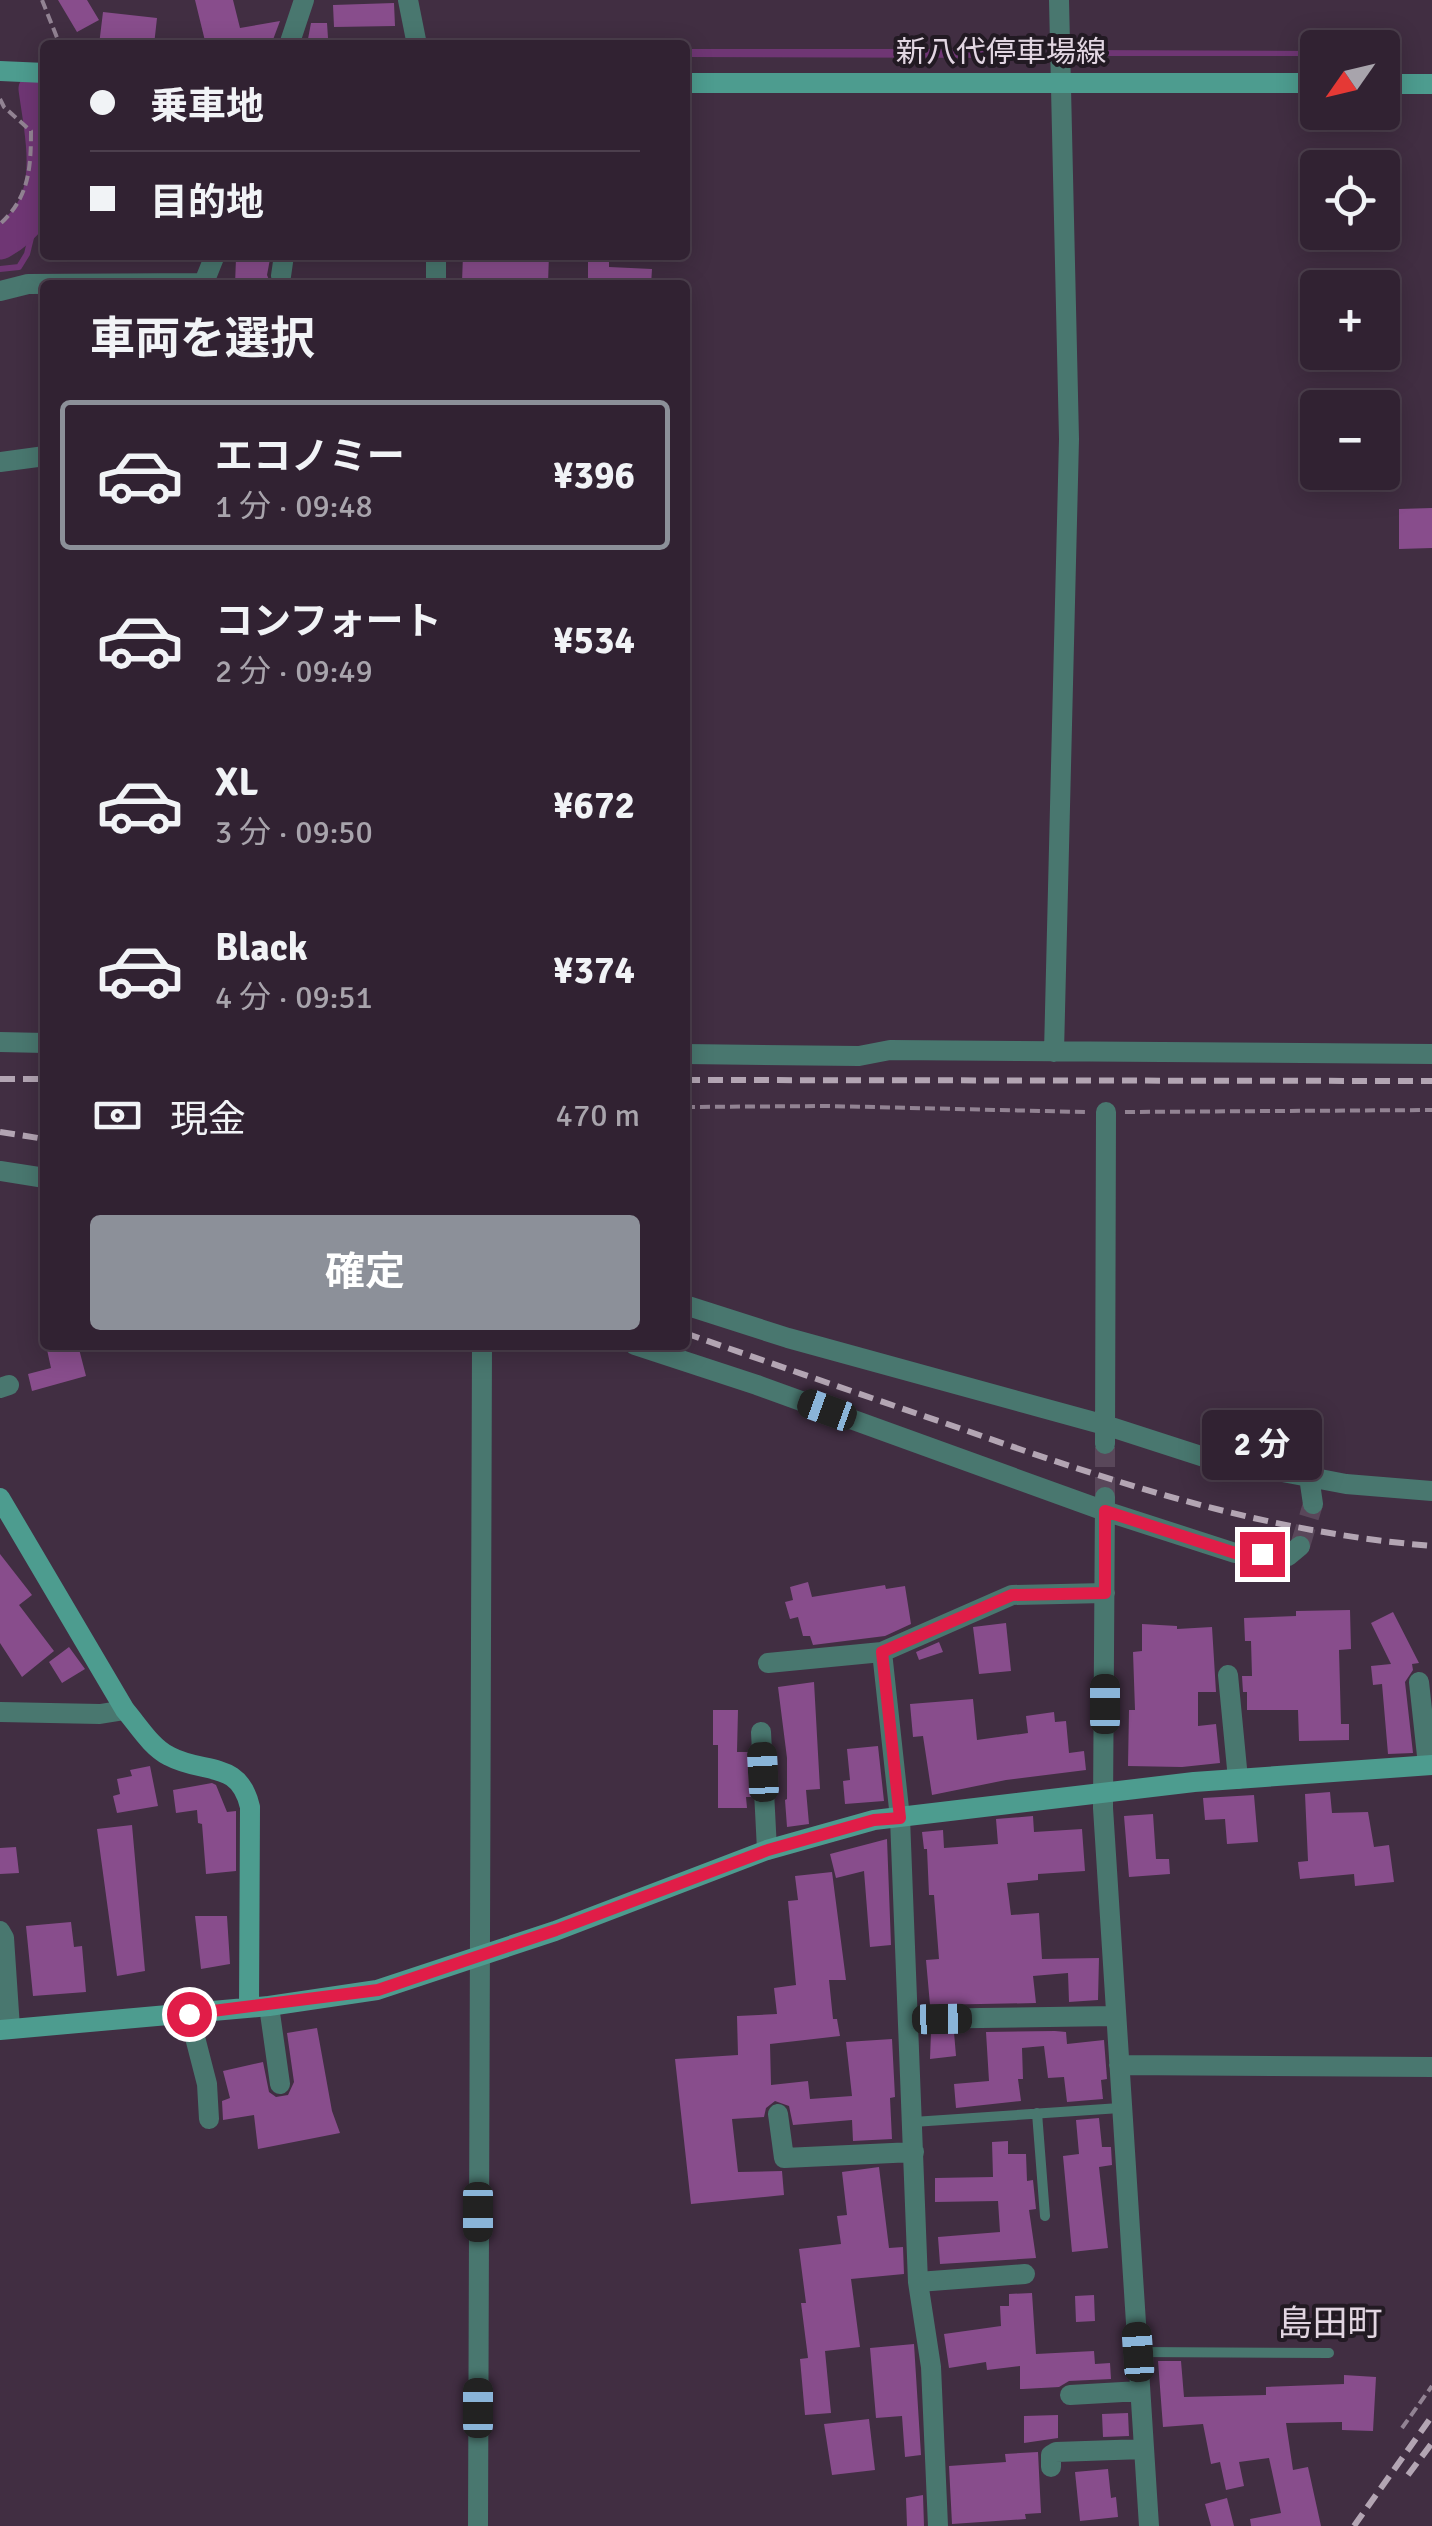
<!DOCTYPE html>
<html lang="ja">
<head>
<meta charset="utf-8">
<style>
	body { margin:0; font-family:Signika,"Noto Sans JP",sans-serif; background:#3d2f3e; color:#f1f3f6; height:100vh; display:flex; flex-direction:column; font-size:38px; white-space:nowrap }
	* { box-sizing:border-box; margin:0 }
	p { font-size:32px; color:#a8a4ac }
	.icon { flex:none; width:55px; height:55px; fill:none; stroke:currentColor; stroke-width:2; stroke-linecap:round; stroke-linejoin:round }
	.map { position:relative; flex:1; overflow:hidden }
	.panel { position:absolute; left:40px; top:280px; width:650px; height:1070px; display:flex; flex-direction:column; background:#312232; border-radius:10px; box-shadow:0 5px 25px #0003,0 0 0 2px #4c3f4d }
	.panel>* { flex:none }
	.hud { position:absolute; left:40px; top:40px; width:650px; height:220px; border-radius:10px; box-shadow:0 5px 25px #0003,0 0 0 2px #4c3f4d; display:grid; align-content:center; height:220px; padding:0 50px; background:#312232 }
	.needle { width:65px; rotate:236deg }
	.fabs { position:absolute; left:1300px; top:30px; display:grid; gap:20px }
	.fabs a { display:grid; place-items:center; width:100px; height:100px; border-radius:10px; background:#312232; box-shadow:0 5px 25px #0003,0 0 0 2px #4c3f4d; font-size:50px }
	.end { position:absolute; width:45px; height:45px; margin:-22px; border:12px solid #e11d48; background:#fff; box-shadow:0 0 0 5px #fff }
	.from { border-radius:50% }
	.bubble { position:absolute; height:70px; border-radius:10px; background:#312232; box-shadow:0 5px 25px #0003,0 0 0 2px #4c3f4d; font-size:32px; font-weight:700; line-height:70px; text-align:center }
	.car { position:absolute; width:30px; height:60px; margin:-30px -15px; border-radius:12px; box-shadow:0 0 8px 2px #0007; background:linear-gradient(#222 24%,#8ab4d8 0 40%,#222 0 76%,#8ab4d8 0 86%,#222 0) }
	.hud b { display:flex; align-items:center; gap:35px; height:95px; font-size:38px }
	.hud b+b { border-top:2px solid #4c3f4d }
	.hud i { width:25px; height:25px; background:#f1f3f6 }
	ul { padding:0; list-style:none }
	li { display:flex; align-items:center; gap:30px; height:150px; margin:0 20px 15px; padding:0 30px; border:5px solid transparent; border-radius:10px }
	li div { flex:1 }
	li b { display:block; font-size:38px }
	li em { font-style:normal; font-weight:700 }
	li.selected { border-color:#8c9099 }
	li>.icon { width:90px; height:90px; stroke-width:1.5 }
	h2 { padding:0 50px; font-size:45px; line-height:120px }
	.pay { display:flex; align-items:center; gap:25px; height:110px; padding:0 50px; font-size:38px }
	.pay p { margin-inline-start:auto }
	.primary-button { display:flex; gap:20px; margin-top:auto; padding:20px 50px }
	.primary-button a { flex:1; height:115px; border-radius:10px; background:#8c9099; color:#fff; font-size:40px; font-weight:700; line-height:115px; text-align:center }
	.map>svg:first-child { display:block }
</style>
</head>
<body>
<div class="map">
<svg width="1432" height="2526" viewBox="0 0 1432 2526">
	<rect width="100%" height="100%" fill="#412e42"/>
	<path fill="#6f3674" d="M685 49H1043L1041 58 685 57Z
		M1075 50 1317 51 1318 56H1075Z"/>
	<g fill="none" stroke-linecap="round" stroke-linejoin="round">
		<path stroke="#6f3674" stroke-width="6" d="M0 269 19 267 27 254 39 205"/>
		<path stroke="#6f3674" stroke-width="35" d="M0 242C60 210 44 146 36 89"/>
	</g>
	<path fill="#884d8c" d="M58 0H87L99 20 77 32Z
		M195 0H233L240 28 280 21 271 45H206Z
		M394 3 395 26 334 27 333 5Z
		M103 12 157 18 154 45H99Z
		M311 23H327L328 38 308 39Z
		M463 255H549L548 283 462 282Z
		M588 255H609V267L652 269 651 285H588Z
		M236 258 270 259 267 275 271 285H235Z
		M1432 508V548L1399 549V509Z
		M46 1345H78L86 1376 32 1391 28 1374 51 1368Z
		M0 1554 32 1595 19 1605 54 1651 22 1677 0 1643Z
		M808 1582 812 1597 885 1585 886 1589 905 1586 911 1624 885 1636 813 1645 810 1636H803L798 1617 790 1619 785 1602 793 1600 790 1587Z
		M1350 1610 1351 1649 1339 1650 1341 1724H1349V1740L1299 1741 1298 1710H1247V1692H1243L1242 1676H1252L1251 1641H1245L1244 1618 1296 1616V1611Z
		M1393 1612 1419 1663 1412 1664 1413 1670 1405 1682 1413 1753 1388 1754 1382 1684 1373 1685 1371 1666 1391 1664 1371 1623Z
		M1006 1623 1011 1671 979 1674 973 1627Z
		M1142 1624 1177 1626V1629L1212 1627 1216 1692H1198V1726L1216 1724 1220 1763 1182 1767 1128 1766 1129 1710H1135L1133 1652 1142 1651Z
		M939 1642 943 1652 919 1660 916 1652Z
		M69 1647 85 1669 62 1683 49 1662Z
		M814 1682 820 1789 806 1790 809 1824 787 1827 785 1800 787 1799V1758L778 1687Z
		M973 1699 977 1740 1028 1733 1026 1716 1054 1712 1055 1722 1066 1721 1069 1753 1084 1751 1086 1770 1006 1780 932 1795 923 1736 913 1737 910 1704Z
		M713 1710H738L737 1752H748L751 1797H746L747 1808H718V1745H713Z
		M878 1746 884 1801 845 1804 843 1781 850 1780 847 1749Z
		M150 1766 158 1806 117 1813 113 1796 120 1794 117 1779 132 1776 130 1770Z
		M212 1783 216 1785 227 1812 236 1811V1871L206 1874 202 1824 198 1823 197 1810 176 1813 173 1790Z
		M1330 1792 1332 1813 1368 1812 1374 1847 1389 1845 1394 1882 1355 1886 1354 1874 1300 1879 1298 1862 1308 1861 1305 1794Z
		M1254 1795 1258 1842 1227 1844 1225 1819 1205 1820 1203 1798Z
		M1153 1814 1156 1859H1169L1170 1874 1129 1877 1124 1816Z
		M1033 1816 1034 1832 1082 1829 1085 1871 1038 1874V1880L1007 1883 1011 1915 1039 1913 1042 1959 1099 1958 1098 2000 1069 2002 1068 1973 1033 1976 1036 2003 930 2005 926 1960 939 1959 934 1895H929L927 1849H924L922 1832 943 1830 944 1848 998 1844 996 1819Z
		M132 1825 145 1971 117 1976 97 1829Z
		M887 1839 891 1945 870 1947 864 1871 836 1878 830 1854Z
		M16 1847 19 1873 0 1874V1848Z
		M832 1872 846 1980H829L833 2019H837L840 2036 770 2044 771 2085 808 2081 810 2099 852 2096 846 2042 892 2039 895 2097 890 2098 892 2139 853 2141 852 2120 793 2125 789 2106 775 2101 766 2108 764 2117 732 2119 738 2172 782 2171 784 2195 691 2204 675 2059 738 2055 737 2016 777 2014 774 1988 796 1985 788 1901 798 1900 795 1876Z
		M195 1916H227L230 1964 201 1969Z
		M71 1922 74 1947 82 1946 86 1992 33 1996 26 1926Z
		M317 2028 332 2111 340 2133 258 2149 254 2115 223 2120 222 2101 230 2098 223 2071 263 2062 269 2092 276 2097 288 2095 294 2082 287 2033Z
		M1055 2031 1066 2032 1067 2044 1104 2040 1107 2079 1101 2080 1103 2099 1067 2102 1064 2077 1048 2078 1044 2046 1022 2048 1023 2079H1018L1021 2101 956 2108 954 2084 989 2081 986 2032Z
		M931 2032H954L956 2056 930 2059Z
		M1099 2118 1102 2147H1111L1112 2165 1099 2167 1108 2248 1072 2252 1063 2156 1079 2154 1076 2120Z
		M1008 2141V2154H1026L1027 2181 1033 2180 1036 2209 1029 2210 1036 2258 940 2264 938 2237 1000 2232 998 2201 935 2202V2178L993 2177 992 2142Z
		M879 2167 889 2248 903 2247 904 2274 851 2279 860 2347 825 2351 831 2413 805 2415 800 2359 808 2358 801 2303H806L799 2249 841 2244 837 2216 847 2215 842 2172Z
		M1032 2293 1036 2354 1094 2351 1095 2364 1110 2363 1111 2379 1069 2381 1059 2387 1023 2389H1020V2366L987 2370 986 2362 949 2368 944 2334 1001 2326 1000 2306H1009V2294Z
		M1094 2295 1095 2321 1076 2322 1075 2296Z
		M914 2344 921 2455 905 2457 902 2416 876 2418 870 2348Z
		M1158 2361H1181L1184 2397 1266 2395V2387L1344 2384V2375L1376 2377 1373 2431 1342 2430V2422L1286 2423 1293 2470 1308 2467 1321 2526H1251L1250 2519 1281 2513 1269 2458 1239 2462 1244 2486 1226 2490 1220 2462 1211 2464 1203 2424 1163 2427Z
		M1128 2413 1129 2436 1103 2437 1102 2414Z
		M1058 2415V2438L1024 2443V2416Z
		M869 2419 875 2470 832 2475 824 2424Z
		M1038 2452 1041 2513 1025 2514 1026 2519 952 2524 949 2466 1006 2462 1005 2454Z
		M1108 2469 1111 2498 1116 2497 1118 2517 1080 2521 1075 2472Z
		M923 2495 924 2526H907L906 2498Z
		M1227 2498 1234 2526H1211L1205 2504Z"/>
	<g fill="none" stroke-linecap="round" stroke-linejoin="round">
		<path stroke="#59475a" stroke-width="20" stroke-dasharray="20 10" stroke-linecap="butt" d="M1105 1497V1444
			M1300 1546 1313 1504"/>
		<path stroke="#928393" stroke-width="4" stroke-dasharray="10 5" stroke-linecap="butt" d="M42 0 60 45
			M0 99 4 107 31 131C31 168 29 198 0 224
			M685 1107 828 1106 1085 1112
			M1125 1112 1432 1110
			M1402 2428 1432 2386"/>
		<path stroke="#49776f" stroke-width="10" d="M1037 2113 1045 2216
			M913 2122 1120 2108
			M1139 2352 1329 2353"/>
		<path stroke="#49776f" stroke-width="20" d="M408 0 417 45
			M289 45 304 0
			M436 255V285
			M281 276 284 255
			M203 285 215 255
			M0 291 28 284 204 283
			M0 462 45 456
			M0 1042 45 1043
			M1054 1052 1069 439 1059 0
			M685 1054 859 1056 890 1050 1432 1054
			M0 1171 45 1178
			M685 1305 788 1338 1105 1425 1204 1457 1346 1484 1432 1491
			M635 1345 757 1385 1105 1511 1235 1553 1288 1556 1300 1546
			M0 1388 9 1385
			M1105 1444 1106 1112
			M1309 1477 1313 1504
			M1105 1497 1103 1808 1149 2526
			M882 1652 900 1818 918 2282 931 2367 938 2526
			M768 1663 882 1652 1012 1595 1105 1593
			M1228 1675 1238 1779
			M1419 1682 1428 1765
			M0 1712 100 1714 125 1710
			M761 1732 767 1850
			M0 1931 4 1938 10 2028
			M269 2006 280 2084
			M189 2014 207 2084 209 2119
			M908 2019 1115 2016
			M1119 2065 1432 2067
			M778 2114 784 2158 914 2152
			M918 2282 1025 2274
			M1070 2395 1140 2391
			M1051 2467V2455L1056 2452 1144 2449
			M478 2526 482 1345"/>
		<path stroke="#4d9c8f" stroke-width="20" d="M0 71 45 73
			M685 83H1318
			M1382 84H1432
			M0 1498 125 1710C138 1725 151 1747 169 1756 204 1775 239 1759 250 1807L249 2007
			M0 2030 269 2006 377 1990 555 1931 767 1850 874 1820 1194 1782 1432 1765"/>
		<path stroke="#b3a5b3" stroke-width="6" stroke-dasharray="15 8" stroke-linecap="butt" d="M0 1079H45
			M685 1080 1432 1081
			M0 1132 45 1139
			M685 1333C776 1365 868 1397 959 1428 1118 1484 1264 1532 1432 1546
			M1408 2475 1432 2443
			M1354 2526 1432 2416"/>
	</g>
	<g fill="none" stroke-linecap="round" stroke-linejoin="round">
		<path stroke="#e11d48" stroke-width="12" d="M189 2014 378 1990 556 1930 768 1850 874 1820 900 1818 882 1652 1012 1595 1105 1593V1511L1235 1553 1262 1554"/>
	</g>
	<g text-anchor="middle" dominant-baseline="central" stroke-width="8" stroke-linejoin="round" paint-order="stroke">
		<g font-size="30" fill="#e2d6e2" stroke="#221a23">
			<text x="1001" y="52">新八代停車場線</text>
		</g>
		<g font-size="35" fill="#e2d6e2" stroke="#221a23">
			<text x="1330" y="2323">島田町</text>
		</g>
	</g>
</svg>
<div class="fabs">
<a><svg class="needle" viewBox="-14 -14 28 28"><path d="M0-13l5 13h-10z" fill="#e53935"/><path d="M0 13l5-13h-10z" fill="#a8a4ac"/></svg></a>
<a><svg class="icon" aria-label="locate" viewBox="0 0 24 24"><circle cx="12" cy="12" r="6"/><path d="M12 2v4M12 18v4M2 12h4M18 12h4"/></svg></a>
<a>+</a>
<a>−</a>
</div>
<i class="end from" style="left:189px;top:2014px"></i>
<i class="end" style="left:1262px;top:1554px"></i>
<div class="bubble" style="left:1202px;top:1410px;width:120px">2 分</div>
<i class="car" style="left:827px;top:1410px;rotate:290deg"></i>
<i class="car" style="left:1105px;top:1704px;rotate:0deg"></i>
<i class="car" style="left:763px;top:1772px;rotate:357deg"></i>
<i class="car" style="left:942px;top:2019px;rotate:89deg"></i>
<i class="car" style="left:478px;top:2212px;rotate:180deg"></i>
<i class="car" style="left:1138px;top:2352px;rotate:356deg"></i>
<i class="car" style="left:478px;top:2408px;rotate:0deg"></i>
<div class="hud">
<b><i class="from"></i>乗車地</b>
<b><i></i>目的地</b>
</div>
<section class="panel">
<h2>車両を選択</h2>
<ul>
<li class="selected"><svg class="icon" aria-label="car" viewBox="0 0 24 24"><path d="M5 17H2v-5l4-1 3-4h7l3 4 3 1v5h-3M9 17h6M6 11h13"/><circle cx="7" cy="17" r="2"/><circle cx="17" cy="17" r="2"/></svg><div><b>エコノミー</b><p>1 分 · 09:48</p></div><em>¥396</em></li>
<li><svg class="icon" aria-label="car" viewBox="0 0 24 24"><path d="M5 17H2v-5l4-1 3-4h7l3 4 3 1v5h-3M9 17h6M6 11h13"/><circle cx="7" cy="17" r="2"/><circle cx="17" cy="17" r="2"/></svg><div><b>コンフォート</b><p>2 分 · 09:49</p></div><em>¥534</em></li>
<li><svg class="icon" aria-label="car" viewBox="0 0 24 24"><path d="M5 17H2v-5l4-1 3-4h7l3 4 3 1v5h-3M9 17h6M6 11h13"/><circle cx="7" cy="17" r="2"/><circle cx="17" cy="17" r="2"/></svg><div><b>XL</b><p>3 分 · 09:50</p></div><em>¥672</em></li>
<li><svg class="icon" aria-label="car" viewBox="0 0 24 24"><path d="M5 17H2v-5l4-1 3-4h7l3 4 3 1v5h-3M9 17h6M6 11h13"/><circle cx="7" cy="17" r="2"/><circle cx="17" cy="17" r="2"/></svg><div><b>Black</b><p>4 分 · 09:51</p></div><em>¥374</em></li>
</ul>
<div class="pay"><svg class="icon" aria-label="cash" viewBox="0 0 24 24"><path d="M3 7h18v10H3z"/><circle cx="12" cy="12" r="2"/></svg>現金<p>470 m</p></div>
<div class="primary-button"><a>確定</a></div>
</section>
</div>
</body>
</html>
